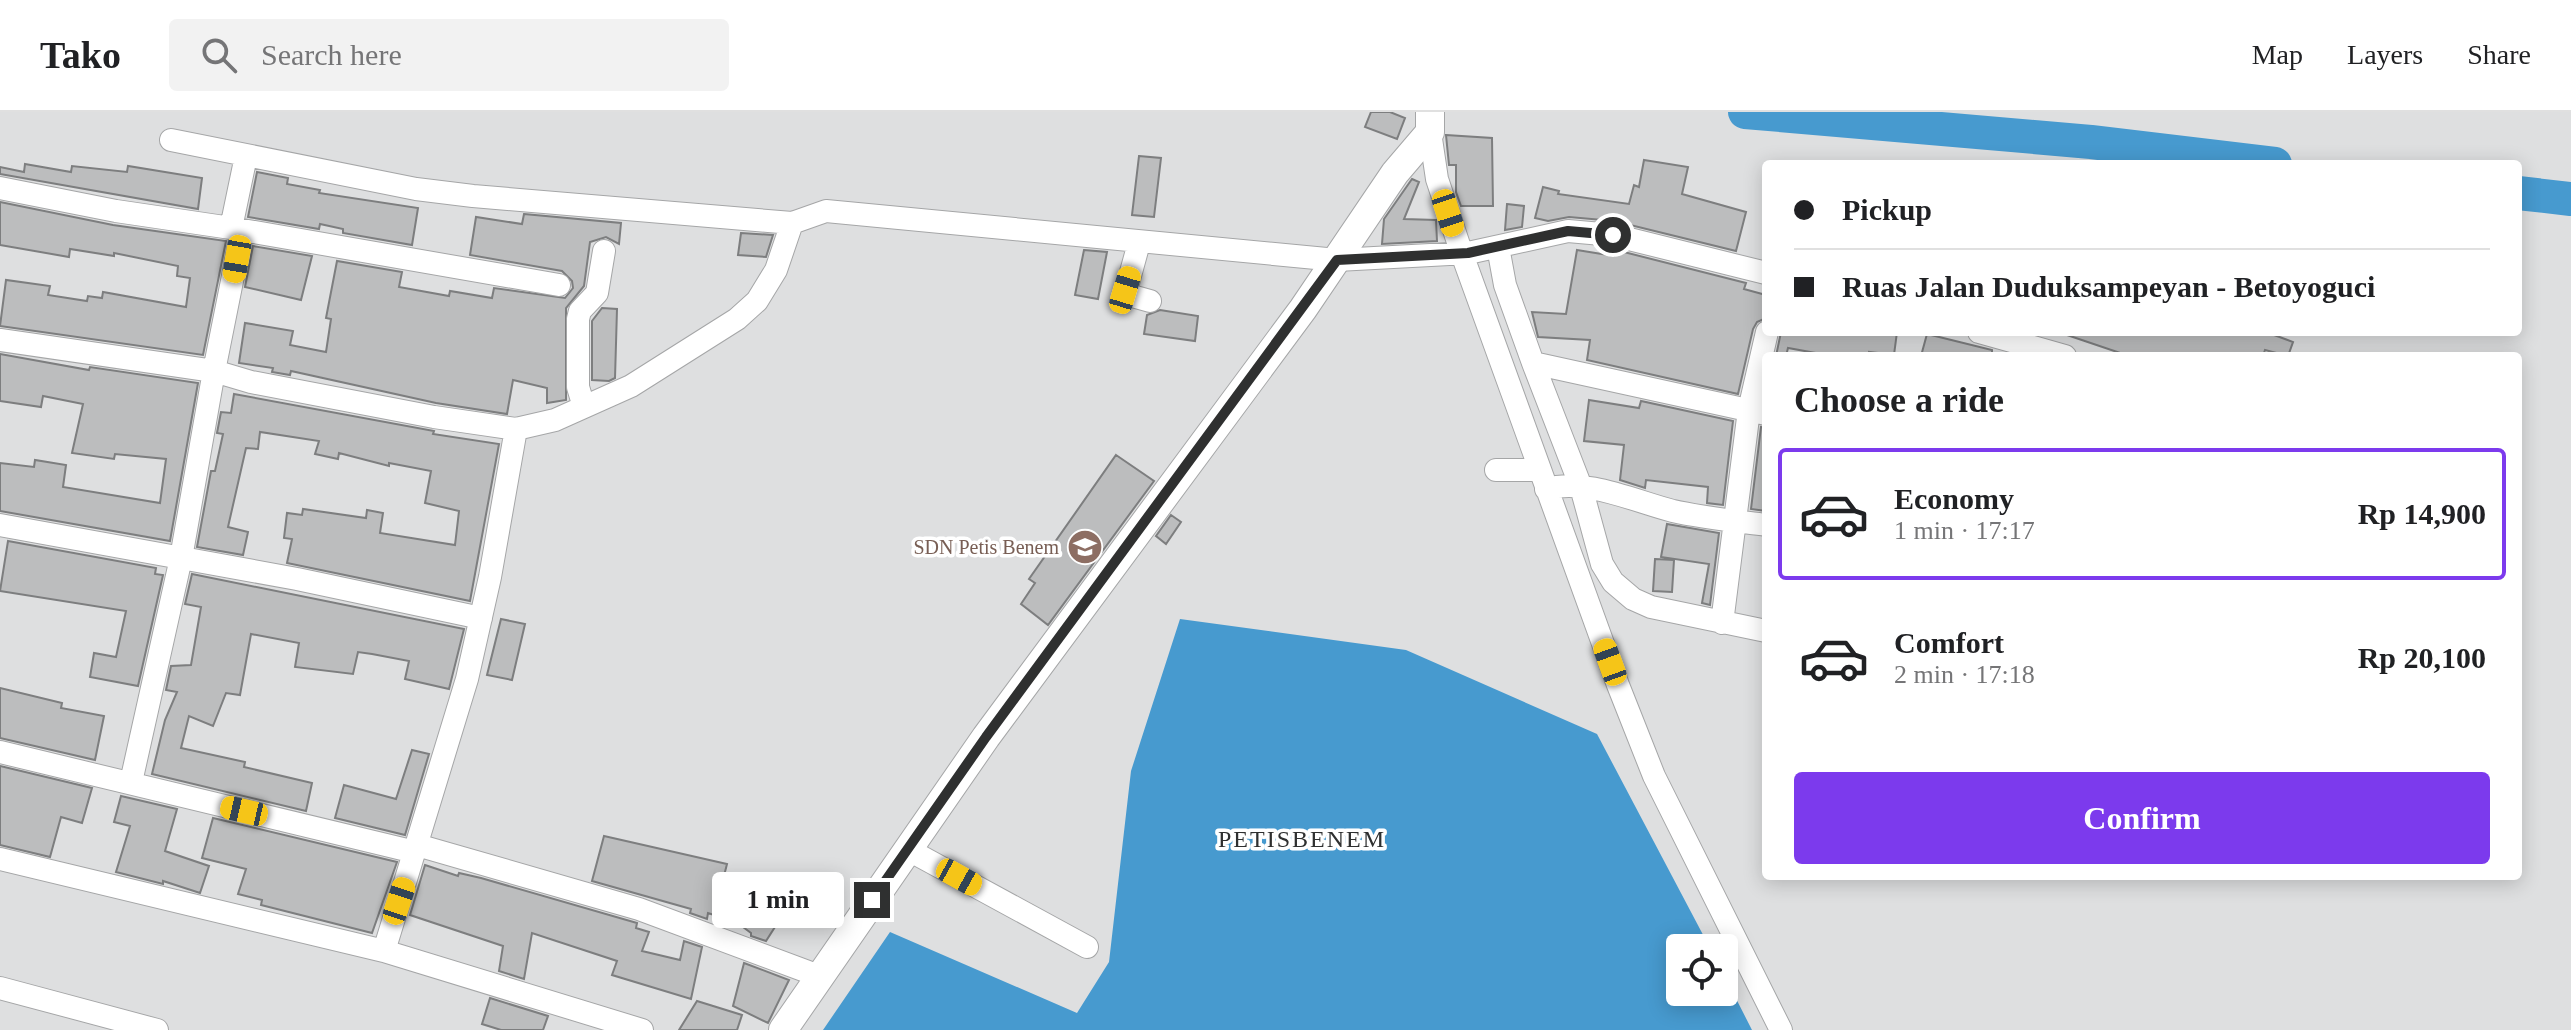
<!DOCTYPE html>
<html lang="en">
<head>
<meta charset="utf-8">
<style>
	body { margin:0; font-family:Georgia,serif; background:#f2f2f2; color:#202124; height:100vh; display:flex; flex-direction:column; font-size:30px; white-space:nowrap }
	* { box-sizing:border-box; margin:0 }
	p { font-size:26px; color:#757577 }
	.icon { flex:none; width:44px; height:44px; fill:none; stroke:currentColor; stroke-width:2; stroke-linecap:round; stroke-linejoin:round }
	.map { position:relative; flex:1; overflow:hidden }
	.sheet { position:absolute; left:1762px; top:240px; width:760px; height:528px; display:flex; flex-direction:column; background:#fff; border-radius:8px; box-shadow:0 4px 20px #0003 }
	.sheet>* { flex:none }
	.guide { position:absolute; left:1762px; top:48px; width:760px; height:176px; border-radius:8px; box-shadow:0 4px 20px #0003; display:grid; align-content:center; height:176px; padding:0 32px; background:#fff }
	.tools { position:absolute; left:1666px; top:822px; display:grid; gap:16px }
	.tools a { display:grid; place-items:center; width:72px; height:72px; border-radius:8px; background:#fff; box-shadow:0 4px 20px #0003; font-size:40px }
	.end { position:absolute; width:36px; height:36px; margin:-18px; border:10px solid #2f3030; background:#fff; box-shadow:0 0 0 4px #fff }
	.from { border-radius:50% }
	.bubble { position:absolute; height:56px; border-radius:8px; background:#fff; box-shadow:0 4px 20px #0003; font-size:26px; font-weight:700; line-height:56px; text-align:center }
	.car { position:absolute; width:24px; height:48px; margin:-24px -12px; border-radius:10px; box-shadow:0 0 6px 2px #0007; background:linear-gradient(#f5c518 24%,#345 0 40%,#f5c518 0 76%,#345 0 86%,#f5c518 0) }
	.guide b { display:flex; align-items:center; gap:28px; height:76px; font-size:30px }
	.guide b+b { border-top:2px solid #e0e0e0 }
	.guide i { width:20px; height:20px; background:#202124 }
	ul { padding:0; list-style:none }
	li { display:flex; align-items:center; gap:24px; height:132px; margin:0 16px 12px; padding:0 16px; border:4px solid transparent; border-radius:8px }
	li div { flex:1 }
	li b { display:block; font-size:30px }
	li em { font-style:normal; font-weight:700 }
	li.active { border-color:#7c3aed }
	li>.icon { width:72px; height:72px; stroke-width:1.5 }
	h2 { padding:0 32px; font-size:36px; line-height:96px }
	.primary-button { display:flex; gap:16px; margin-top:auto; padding:16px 32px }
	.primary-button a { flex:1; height:92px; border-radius:8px; background:#7c3aed; color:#fff; font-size:32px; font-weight:700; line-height:92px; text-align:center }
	header { display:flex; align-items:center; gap:48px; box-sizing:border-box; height:112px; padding:0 40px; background:#fff; border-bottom:2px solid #e0e0e0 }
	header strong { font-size:38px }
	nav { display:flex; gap:44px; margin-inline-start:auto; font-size:28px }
	.search { width:560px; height:72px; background:#f2f2f2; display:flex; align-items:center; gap:20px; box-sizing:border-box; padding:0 28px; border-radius:8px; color:#757577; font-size:30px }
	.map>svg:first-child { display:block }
</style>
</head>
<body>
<header>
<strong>Tako</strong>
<div class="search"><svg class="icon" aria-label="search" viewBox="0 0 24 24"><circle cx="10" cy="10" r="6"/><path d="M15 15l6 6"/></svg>Search here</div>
<nav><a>Map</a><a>Layers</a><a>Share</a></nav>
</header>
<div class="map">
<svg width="2571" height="918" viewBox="0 0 2571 918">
	<rect width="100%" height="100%" fill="#dedfe0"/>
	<path fill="#479acf" d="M1180 507 1406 538 1597 622 1710 836H1680V880H1724V863L1752 918H823L890 820 1077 901 1109 850 1131 659Z"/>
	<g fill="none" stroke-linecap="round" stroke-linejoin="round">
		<path stroke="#479acf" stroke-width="34" d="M1745 0 2091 30 2275 52
			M2518 81 2571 87"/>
	</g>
	<path fill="#bcbdbe" stroke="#7d7e7f" stroke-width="2" d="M1371 0H1390L1405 6 1397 27 1365 15Z
		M1446 23 1492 26 1493 94H1461L1456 80V53H1449Z
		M1139 44 1161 46 1154 105 1132 103Z
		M1644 48 1688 55 1682 82 1746 100 1736 139 1614 109 1569 105 1548 109 1535 106 1543 75 1559 79 1558 82 1629 92 1634 73 1639 75Z
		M25 52 71 60 72 54 127 60 128 54 202 66 198 97 0 62V55L24 60Z
		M257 60 288 66 287 72 320 78 319 81 418 96 412 133 343 121V117L320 112 319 117 248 105Z
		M1412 67 1419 70 1404 107 1436 108 1437 129 1382 132 1384 107Z
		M0 90 113 113 226 129 203 243 0 214 6 168 50 174 48 183 87 189 88 184 102 186 103 180 186 195 190 166 177 164 178 154 114 141V144L70 137 69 145 0 133Z
		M1507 92 1524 94 1522 115 1505 118Z
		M524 102 621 111 619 132 606 125 590 130 584 174 566 196V288L547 291V276L513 268 507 302 436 291 291 259 290 263 272 260 273 256 239 251 245 211 293 219 290 233 326 240 331 207 326 206 337 149 402 160 399 175 449 184 450 179 492 186 494 176 565 186 573 176 572 169 562 159 470 143 476 105 522 112Z
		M741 121 773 123 766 145 738 143Z
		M253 134 312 144 301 188 245 175Z
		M1084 138 1107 140 1098 187 1075 183Z
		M1577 138 1614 144 1616 138 1746 171 1744 177 1766 183V206L1757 210 1753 217 1738 282 1587 248 1590 228 1538 225 1532 200 1566 202Z
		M602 196 617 197 615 266 609 269 592 268V209Z
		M1160 198 1198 204 1195 229 1144 222 1147 203Z
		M1781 220H1897L1894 243 1869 240V244H1832L1788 236 1786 244H1776Z
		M2067 220H2266L2293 230 2288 244 2265 238 2263 244H2129L2067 223Z
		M1927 222 1992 238V244H1921Z
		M0 242 89 258 90 255 198 271 170 429 0 399V351L34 355 35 348 66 353 63 375 160 391 166 347 115 342 114 347 72 341 83 292 43 284 41 295 0 289Z
		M234 282 434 319 433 322 499 332 470 489 287 451 292 427 284 426 287 401 302 403 303 397 366 406 367 398 383 401 380 421 455 433 459 399 425 391 431 359 389 351V354L339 341 338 347 315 342 319 329 260 320 258 337 246 336 228 415 248 420 243 443 197 435 211 359H215L223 322 217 321 221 300 231 301Z
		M1589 288 1639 296 1641 289 1733 309 1723 393 1707 391 1708 375 1646 368 1645 376 1620 368 1624 333 1584 329Z
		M1761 315 1766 316V399L1751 397Z
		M1116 343 1154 369 1048 513 1021 492 1035 471 1029 467Z
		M1171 403 1181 410 1166 432 1156 424Z
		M1667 412 1719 421 1710 493 1702 491 1709 452 1661 445Z
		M8 429 156 456 155 462 163 463 138 574 90 565 94 541 116 545 126 499 0 479Z
		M1655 447 1674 448 1672 480 1653 479Z
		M192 462 464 517 449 577 405 567 409 549 372 542 358 540 353 562 295 555 299 531 251 522 240 583 226 581 213 614 189 604 181 636 245 650 244 655 312 671 306 699 152 662 165 608 177 580 166 578 171 554 191 553 201 495 185 492Z
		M501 507 525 512 512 568 487 563Z
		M0 576 62 591 61 596 104 604 95 648 0 626Z
		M412 638 429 642 405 723 335 706 344 673 396 687Z
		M0 654 92 676 82 711 61 705 50 745 0 733Z
		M121 684 177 697 165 739 209 754 200 781 163 769V772L116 760 130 714 114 710Z
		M213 706 397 750 372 821 261 793 262 788 238 782 246 757 202 746Z
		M604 724 727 752 714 803 708 801 707 807 690 801 691 797 592 769Z
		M425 753 458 764 459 761 481 766 637 811 636 816 649 820 642 839 680 848 684 829 702 835 691 887 612 863 617 849 532 821 524 867 499 859 503 834 410 803Z
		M773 767 796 782 766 829 751 824V821L743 815Z
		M744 851 789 868 768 911 733 894Z
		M490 886 548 904 543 918H501L482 912Z
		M697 889 742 903 737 918H679Z"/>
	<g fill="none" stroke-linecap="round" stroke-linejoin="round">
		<defs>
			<path id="minor" d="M1430 20 1437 67 1462 142 1618 573 1654 664 1781 918
				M171 28 416 77 473 84 792 111
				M0 76 116 99 231 116 246 44
				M231 116 559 173
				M1139 131 1125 182 1150 189
				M1498 135 1505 173 1533 251 1766 302
				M1979 220 2065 244
				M0 228 214 259 251 270 434 305 516 317 555 308 631 274 737 207 757 189 776 158 792 111 826 99 1337 148 1468 141 1568 119 1613 123 1766 161
				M1533 251 1581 375 1602 452 1613 470 1633 487 1651 495 1766 519
				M584 295 578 275V207L580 199 597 181 604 139
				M1496 358H1538
				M1546 377C1586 366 1634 389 1673 399 1704 406 1735 409 1766 413
				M0 413 297 467 481 506
				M1722 511 1749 298 1767 220
				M0 640 415 740
				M131 670 181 446 214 259 242 119
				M417 733 639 797 819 864
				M907 737 1087 835
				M0 747 384 839 467 567 490 465 516 317
				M384 839 642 918
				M0 876 157 918"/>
			<path id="major" d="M783 918 986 625 1303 197 1395 61 1430 20V0"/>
		</defs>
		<use href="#minor" stroke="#a5a6a7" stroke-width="24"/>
		<use href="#major" stroke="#a5a6a7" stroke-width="30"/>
		<use href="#minor" stroke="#fff" stroke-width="22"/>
		<use href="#major" stroke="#fff" stroke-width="28"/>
	</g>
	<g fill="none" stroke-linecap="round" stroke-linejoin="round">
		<path stroke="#2f3030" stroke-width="10" d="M872 788 986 625 1337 148 1468 141 1568 119 1613 123"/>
	</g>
	<defs>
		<symbol id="school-disc" viewBox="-11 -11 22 22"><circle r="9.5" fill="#8d6e63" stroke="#fff"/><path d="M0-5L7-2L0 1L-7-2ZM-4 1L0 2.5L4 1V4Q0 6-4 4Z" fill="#fff"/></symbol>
	</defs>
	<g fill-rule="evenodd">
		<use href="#school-disc" x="1065" y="415" width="40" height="40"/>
	</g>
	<g text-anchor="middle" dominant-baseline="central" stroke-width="7" stroke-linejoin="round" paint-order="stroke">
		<g font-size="20" fill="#785e54" stroke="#fff" text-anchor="end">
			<text x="1059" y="435">SDN Petis Benem</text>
		</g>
		<g font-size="24" letter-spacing="2" fill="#2f3030" stroke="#fff">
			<text x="1302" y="727">PETISBENEM</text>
		</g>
	</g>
</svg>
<div class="tools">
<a><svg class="icon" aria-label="locate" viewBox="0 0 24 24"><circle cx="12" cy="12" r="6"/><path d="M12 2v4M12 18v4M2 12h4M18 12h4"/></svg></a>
</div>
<i class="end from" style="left:1613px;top:123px"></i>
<i class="end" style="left:872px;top:788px"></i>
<div class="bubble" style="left:712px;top:760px;width:132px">1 min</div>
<i class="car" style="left:1448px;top:101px;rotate:162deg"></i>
<i class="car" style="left:237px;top:147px;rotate:190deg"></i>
<i class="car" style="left:1125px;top:178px;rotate:17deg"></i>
<i class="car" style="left:1610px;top:550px;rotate:340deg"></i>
<i class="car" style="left:244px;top:699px;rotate:283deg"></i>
<i class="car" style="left:959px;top:765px;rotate:119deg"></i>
<i class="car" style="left:399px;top:789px;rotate:18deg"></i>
<div class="guide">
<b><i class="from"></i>Pickup</b>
<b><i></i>Ruas Jalan Duduksampeyan - Betoyoguci</b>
</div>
<section class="sheet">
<h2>Choose a ride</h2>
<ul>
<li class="active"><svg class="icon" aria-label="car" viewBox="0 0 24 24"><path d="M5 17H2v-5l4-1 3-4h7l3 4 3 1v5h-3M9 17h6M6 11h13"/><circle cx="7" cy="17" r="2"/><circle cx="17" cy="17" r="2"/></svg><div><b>Economy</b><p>1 min · 17:17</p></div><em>Rp 14,900</em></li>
<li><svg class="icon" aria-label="car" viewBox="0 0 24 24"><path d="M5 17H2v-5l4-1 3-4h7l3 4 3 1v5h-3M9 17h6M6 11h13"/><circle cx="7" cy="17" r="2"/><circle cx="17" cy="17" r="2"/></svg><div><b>Comfort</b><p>2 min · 17:18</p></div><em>Rp 20,100</em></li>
</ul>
<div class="primary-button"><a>Confirm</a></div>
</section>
</div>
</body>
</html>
